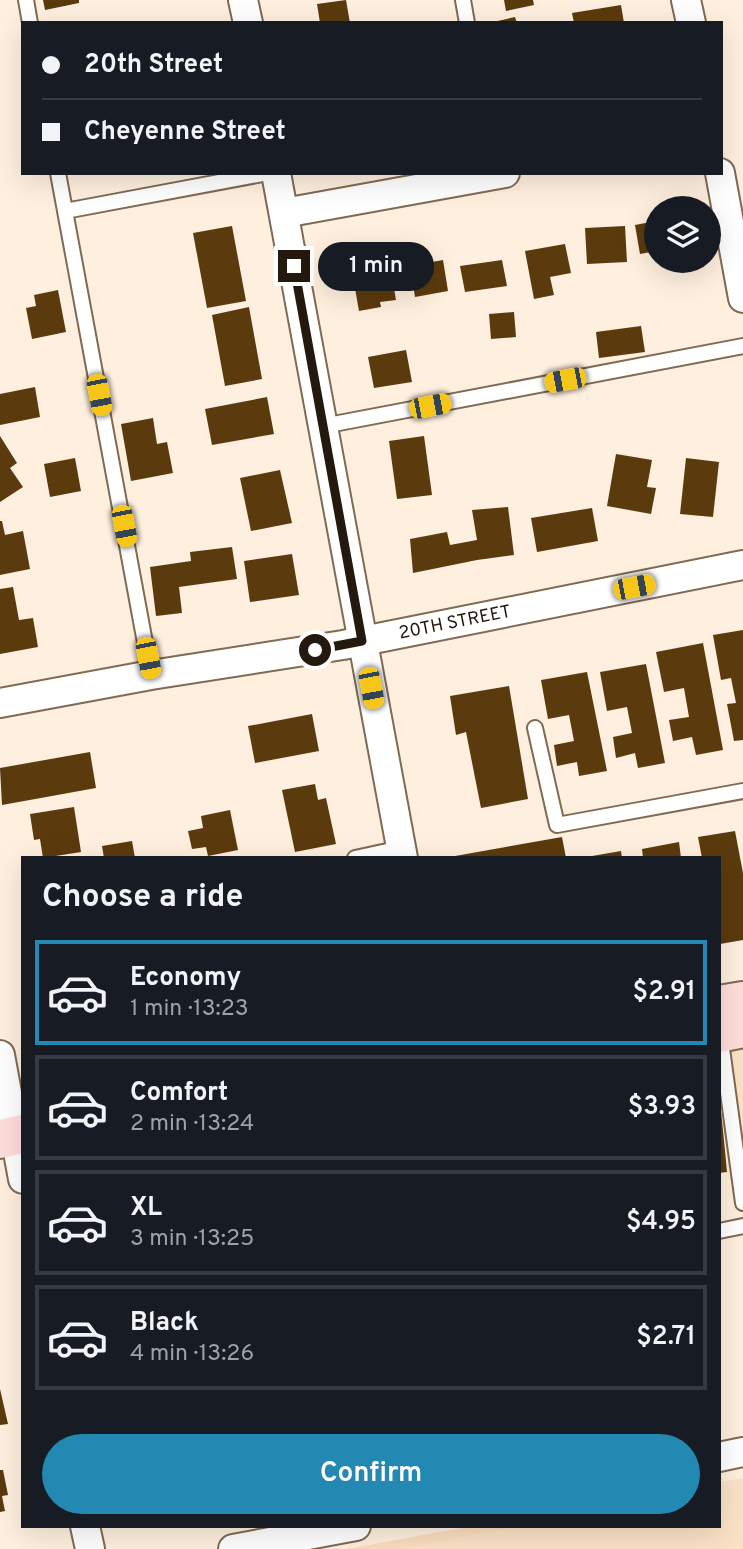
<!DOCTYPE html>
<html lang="en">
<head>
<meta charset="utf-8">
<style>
	body { margin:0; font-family:Overpass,sans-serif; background:#242831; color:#f1f3f6; height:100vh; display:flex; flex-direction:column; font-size:26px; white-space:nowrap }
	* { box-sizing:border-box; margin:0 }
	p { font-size:23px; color:#9ea1a6 }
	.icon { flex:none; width:38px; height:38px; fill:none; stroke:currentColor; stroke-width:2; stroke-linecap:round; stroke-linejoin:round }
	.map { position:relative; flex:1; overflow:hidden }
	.drawer { position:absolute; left:21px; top:856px; width:700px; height:672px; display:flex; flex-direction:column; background:#171b24; border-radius:0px; box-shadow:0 7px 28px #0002 }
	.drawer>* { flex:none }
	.guide { position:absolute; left:21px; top:21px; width:702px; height:154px; border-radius:0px; box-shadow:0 7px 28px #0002; display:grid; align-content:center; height:154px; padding:0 21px; background:#171b24 }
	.buttons { position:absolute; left:644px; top:196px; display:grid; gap:14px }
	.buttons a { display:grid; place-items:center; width:77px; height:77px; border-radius:50%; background:#171b24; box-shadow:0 7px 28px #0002; font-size:35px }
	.end { position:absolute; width:32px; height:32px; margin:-16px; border:9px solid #23190f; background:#fff; box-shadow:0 0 0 4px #fff }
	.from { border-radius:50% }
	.bubble { position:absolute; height:49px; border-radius:24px; background:#171b24; box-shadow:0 7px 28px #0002; font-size:23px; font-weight:600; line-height:49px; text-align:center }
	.car { position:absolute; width:21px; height:42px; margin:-21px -10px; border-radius:9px; box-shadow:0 0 5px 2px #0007; background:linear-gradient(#f5c518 24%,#345 0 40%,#f5c518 0 76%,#345 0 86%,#f5c518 0) }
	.guide b { display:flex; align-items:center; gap:24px; height:66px; font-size:26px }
	.guide b+b { border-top:2px solid #363941 }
	.guide i { width:18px; height:18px; background:#f1f3f6 }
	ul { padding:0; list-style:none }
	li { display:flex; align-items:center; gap:21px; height:105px; margin:0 14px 10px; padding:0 7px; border:4px solid #363941; border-radius:0px }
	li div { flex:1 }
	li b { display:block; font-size:26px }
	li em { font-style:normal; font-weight:600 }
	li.on { border-color:#2389b2 }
	li>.icon { width:63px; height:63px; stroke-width:1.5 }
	h2 { padding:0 21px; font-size:32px; line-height:84px }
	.cta { display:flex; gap:14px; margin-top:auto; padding:14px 21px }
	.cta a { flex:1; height:80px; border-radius:42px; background:#2389b2; color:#fff; font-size:28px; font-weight:600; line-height:80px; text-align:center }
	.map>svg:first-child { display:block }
</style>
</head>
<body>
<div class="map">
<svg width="743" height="1549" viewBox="0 0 743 1549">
	<rect width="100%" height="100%" fill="#feefde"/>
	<path fill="#fbe2c7" d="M743 1043V1211L719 1092V1048Z
		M743 1478V1549H347L473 1526H719V1482Z"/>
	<path fill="#fbddbe" d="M473 1526H518L402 1549H347Z"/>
	<path fill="#5b3a0d" d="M43 0H79V3L45 10Z
		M346 0 350 23H320L317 4Z
		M504 0H533L534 5 506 11Z
		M621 5 624 23H574L572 13Z
		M515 17 517 23H493V22Z
		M656 221V251L640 254 635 225Z
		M232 226 246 301 207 308 193 233Z
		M625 226 627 262 587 264 585 228Z
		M565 244 571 273 550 277 554 295 534 299 525 251Z
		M443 260 448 291 415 297 410 266Z
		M502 260 507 286 465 292 460 266Z
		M391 271 396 300 380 302 381 307 359 311 353 277Z
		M58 290 66 332 32 339 26 308 36 306 34 295Z
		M249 307 262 379 225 386 212 315Z
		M514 312 516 337 491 339 489 314Z
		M641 326 645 352 599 358 596 332Z
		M406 350 412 382 374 388 368 357Z
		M35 387 40 417 0 425V394Z
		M267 397 274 434 212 445 205 409Z
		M153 418 157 444 167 442 173 473 131 481 121 424Z
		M0 436 17 463 10 468 23 487 0 502Z
		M424 436 432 495 397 499 389 441Z
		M616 454 652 460 647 487 656 488 651 514 607 506Z
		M75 458 81 491 50 497 44 464Z
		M686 458 719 462 713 517 680 514Z
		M280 470 292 523 251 531 240 478Z
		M508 507 514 555 477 560 413 573 410 539 447 532 450 545 477 540 472 510Z
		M592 508 598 541 537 552 531 518Z
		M0 521H2L5 535 23 531 30 569 0 575Z
		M232 547 237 579 179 587 182 613 156 616 150 567 191 561 190 552Z
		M292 554 299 595 250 602 244 561Z
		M13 587 19 620 33 618 38 647 0 654V589Z
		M743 630V740L734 741 727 704 736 703 731 678 721 680 713 635Z
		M703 643 723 750 696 755 692 737 673 741 669 720 689 717 684 688 664 692 656 652Z
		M646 664 665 763 638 768 635 753 616 758 613 737 632 733 627 707 607 711 600 672Z
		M587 672 607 771 579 776 577 762 557 766 554 745 574 741 569 715 548 719 541 680Z
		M509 686 528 799 481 808 466 732 456 735 450 696Z
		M312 714 319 751 255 763 248 726Z
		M90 752 96 788 2 805 0 768Z
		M315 784 318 800 326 798 336 844 295 852 282 790Z
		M74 807 81 852 43 858 40 839 34 840 30 814Z
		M230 810 238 850 208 856 206 847 192 849 188 831 203 828 201 816Z
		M735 831 743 873V940L720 944 719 906H721L719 858H702L698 837Z
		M562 837 566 858H455V856Z
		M132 841 135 858H104L102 846Z
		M679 842 681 858H643L642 849Z
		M621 851 622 858H592V856Z
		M719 1110H721L727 1172 719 1173Z
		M0 1389 8 1424 0 1425Z
		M0 1470H3L8 1495 2 1496 5 1511 0 1512Z"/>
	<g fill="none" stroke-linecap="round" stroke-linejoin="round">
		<defs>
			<path id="lane" d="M26 0 30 23
				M463 0 467 23
				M58 173 151 675
				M65 211 268 173
				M323 426 743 346
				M535 728 557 825 743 791
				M355 858 401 848
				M720 1034 743 1203
				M719 1231 743 1226"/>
			<g id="street">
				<path d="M243 0 248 23"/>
				<path d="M686 0 691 23"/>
				<path d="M276 173 403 858"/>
				<path d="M720 173 743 298"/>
				<path d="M284 213 505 173"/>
				<path id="s1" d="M0 703 151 675 343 645 743 565"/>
				<path d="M0 1055 23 1179"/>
				<path d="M719 1457 743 1452"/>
				<path d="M85 1526 90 1549"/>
				<path d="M233 1549 356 1526"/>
			</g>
			<path id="secondary" d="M719 1005 743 1001
				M719 1033 743 1028
				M0 1139 23 1134"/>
		</defs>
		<use href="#lane" stroke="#816a52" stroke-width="18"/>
		<use href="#street" stroke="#816a52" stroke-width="32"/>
		<use href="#secondary" stroke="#816a52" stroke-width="42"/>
		<use href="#lane" stroke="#fff" stroke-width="14"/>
		<use href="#street" stroke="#fff" stroke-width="28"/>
		<use href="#secondary" stroke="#ffdddb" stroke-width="38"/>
	</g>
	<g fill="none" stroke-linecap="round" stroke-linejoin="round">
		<path stroke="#23190f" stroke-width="9" d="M294 266 362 641 315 650"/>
	</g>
	<g text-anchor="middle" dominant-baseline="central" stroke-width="7" stroke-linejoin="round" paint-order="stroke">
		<g font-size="18" fill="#23190f" stroke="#feefde">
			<text stroke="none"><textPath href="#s1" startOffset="462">20TH STREET</textPath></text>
		</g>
	</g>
</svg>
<div class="buttons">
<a><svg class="icon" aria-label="layers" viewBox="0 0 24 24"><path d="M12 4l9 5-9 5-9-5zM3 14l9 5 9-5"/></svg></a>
</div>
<i class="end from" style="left:315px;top:650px"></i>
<i class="end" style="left:294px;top:266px"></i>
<div class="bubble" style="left:318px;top:242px;width:116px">1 min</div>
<i class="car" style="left:565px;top:380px;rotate:259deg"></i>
<i class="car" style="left:99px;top:395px;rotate:169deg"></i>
<i class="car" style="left:430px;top:406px;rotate:79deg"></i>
<i class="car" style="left:124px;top:526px;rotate:169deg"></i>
<i class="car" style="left:634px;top:587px;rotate:79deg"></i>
<i class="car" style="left:148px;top:658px;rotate:169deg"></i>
<i class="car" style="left:371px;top:688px;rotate:169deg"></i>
<div class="guide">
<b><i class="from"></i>20th Street</b>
<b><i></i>Cheyenne Street</b>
</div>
<section class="drawer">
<h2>Choose a ride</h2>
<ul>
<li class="on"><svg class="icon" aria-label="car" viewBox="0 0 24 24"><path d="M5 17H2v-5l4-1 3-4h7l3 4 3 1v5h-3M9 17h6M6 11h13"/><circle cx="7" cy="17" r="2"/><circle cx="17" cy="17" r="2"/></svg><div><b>Economy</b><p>1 min · 13:23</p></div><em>$2.91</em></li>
<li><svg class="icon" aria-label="car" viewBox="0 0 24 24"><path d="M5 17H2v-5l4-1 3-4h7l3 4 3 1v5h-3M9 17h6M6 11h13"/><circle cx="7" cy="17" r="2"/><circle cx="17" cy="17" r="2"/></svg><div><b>Comfort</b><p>2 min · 13:24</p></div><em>$3.93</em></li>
<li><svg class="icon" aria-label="car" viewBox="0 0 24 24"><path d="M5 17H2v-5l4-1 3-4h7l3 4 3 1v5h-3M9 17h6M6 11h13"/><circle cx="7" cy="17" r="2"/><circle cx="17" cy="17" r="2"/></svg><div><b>XL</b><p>3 min · 13:25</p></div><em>$4.95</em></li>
<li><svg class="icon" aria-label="car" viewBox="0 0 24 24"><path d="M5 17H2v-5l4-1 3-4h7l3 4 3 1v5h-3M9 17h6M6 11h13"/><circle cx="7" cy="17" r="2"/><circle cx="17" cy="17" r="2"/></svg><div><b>Black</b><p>4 min · 13:26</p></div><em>$2.71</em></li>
</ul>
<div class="cta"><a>Confirm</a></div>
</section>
</div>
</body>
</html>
